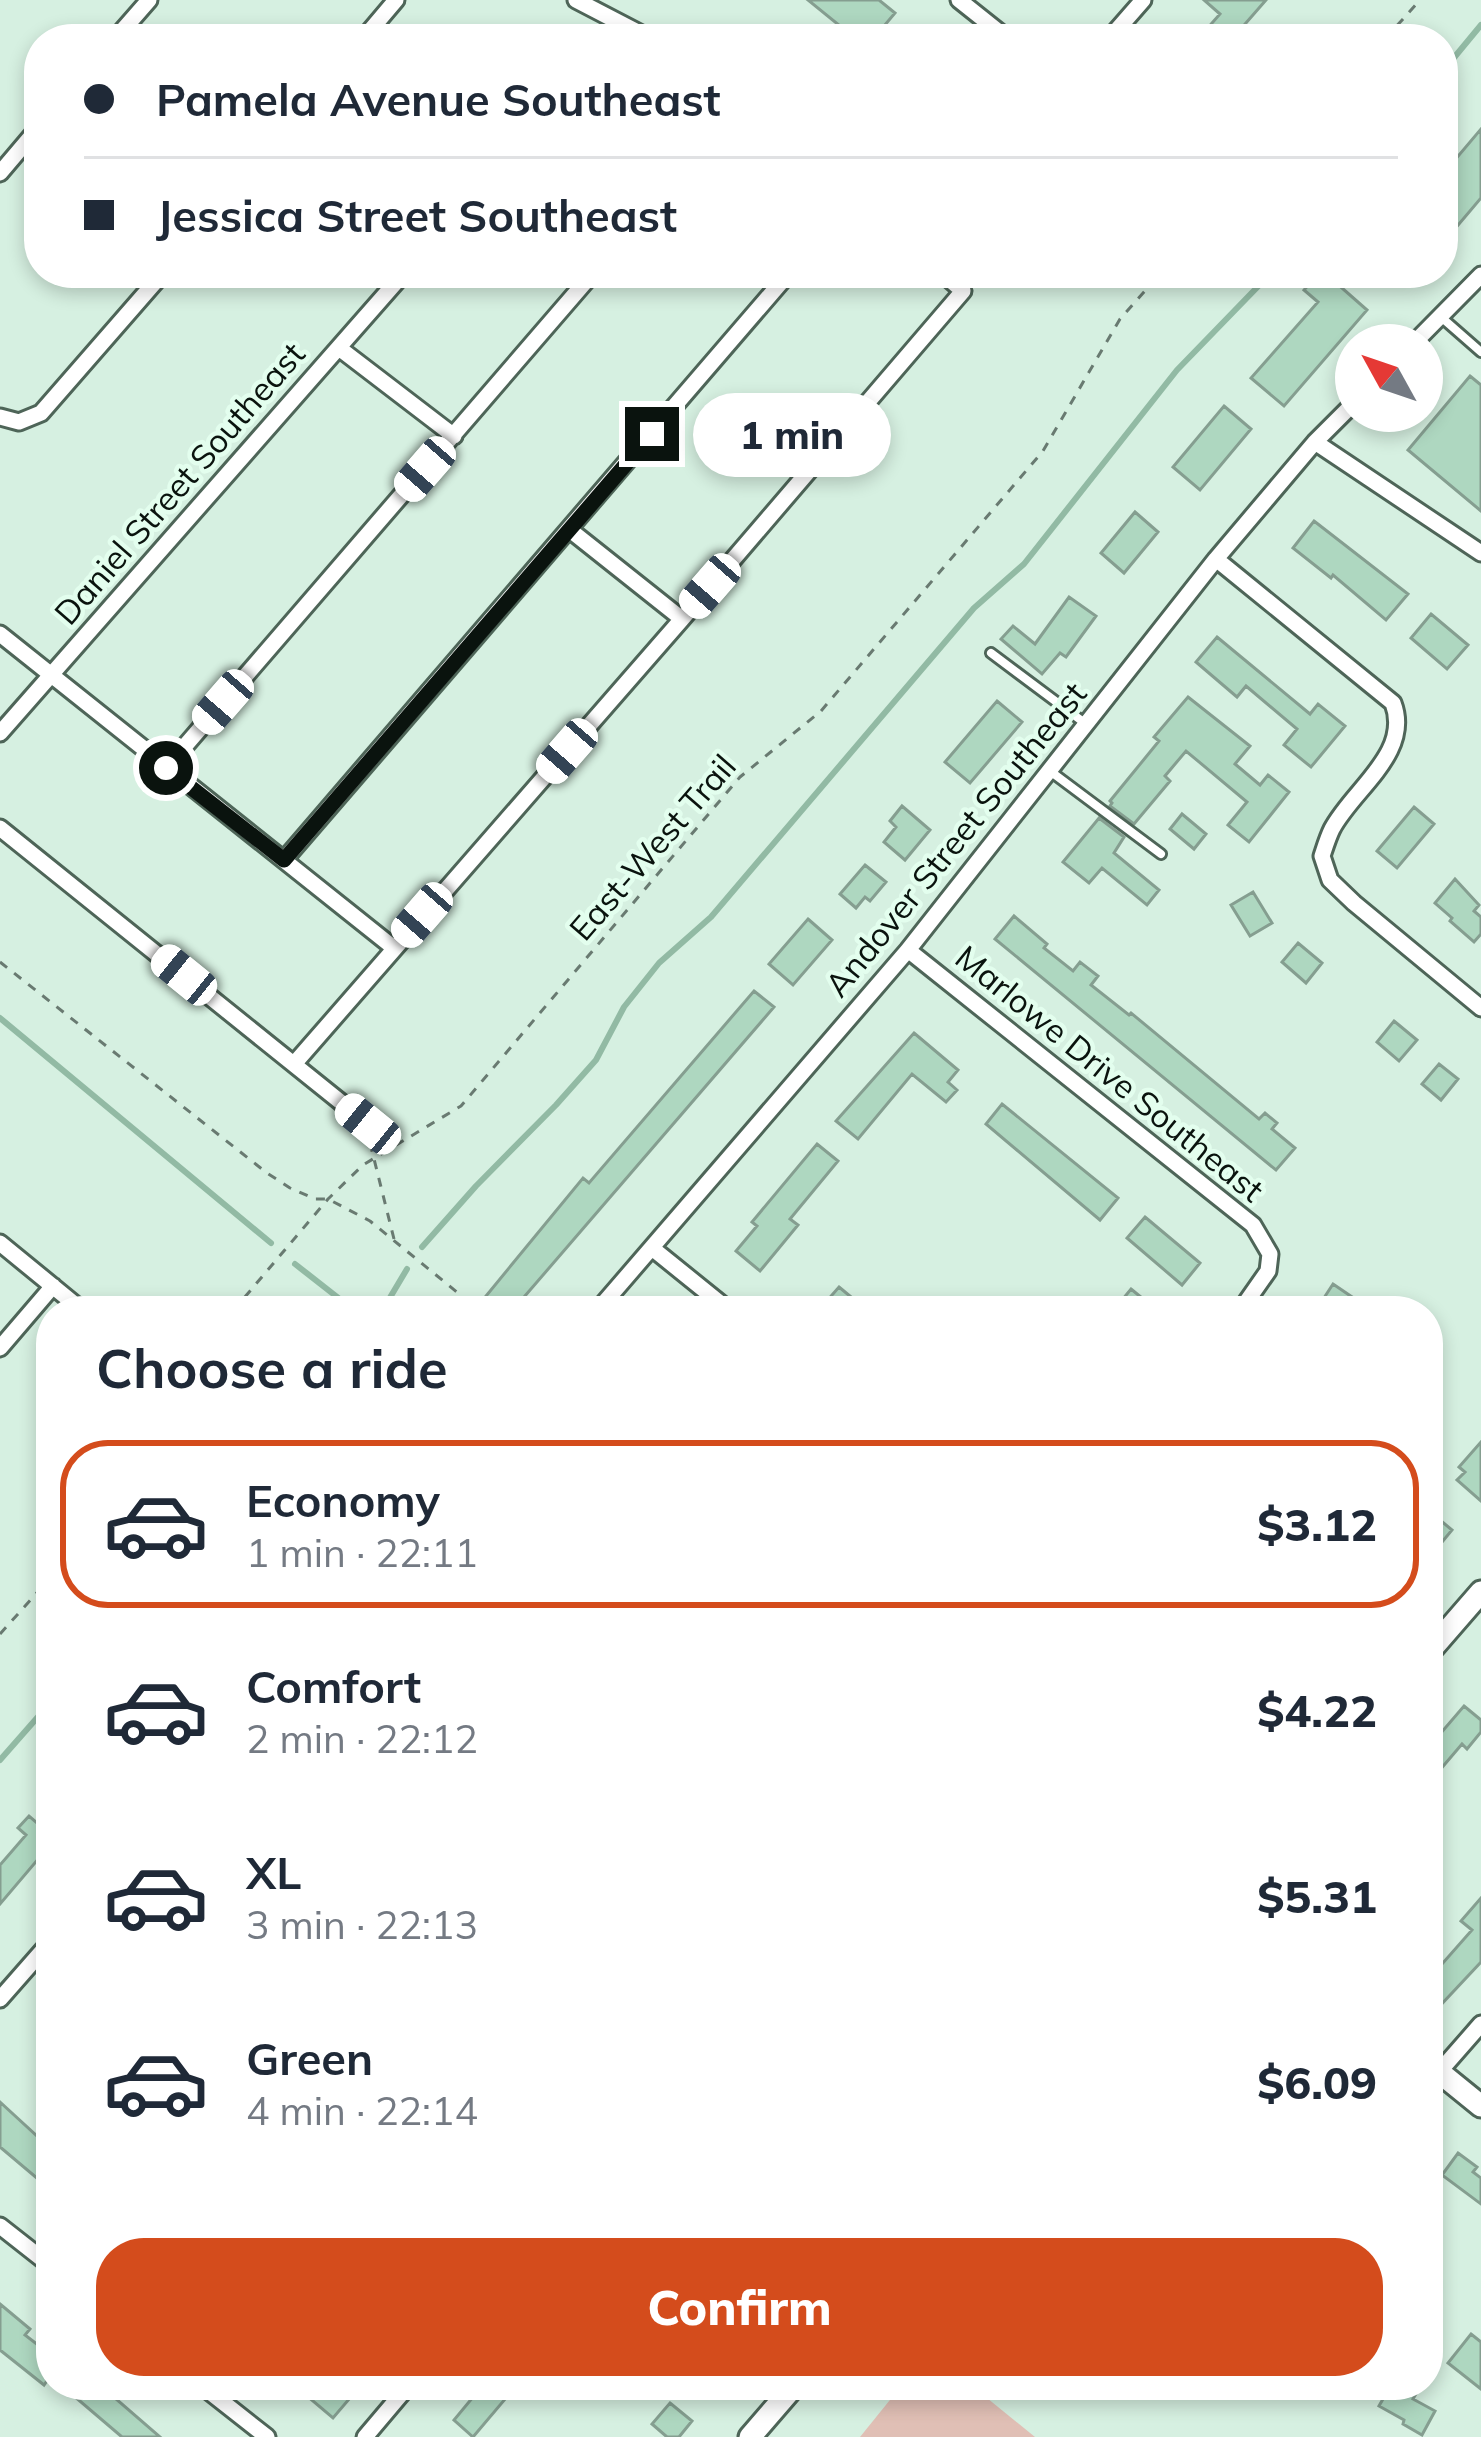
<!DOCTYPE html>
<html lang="en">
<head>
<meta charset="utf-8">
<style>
	body { margin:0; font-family:Mulish,sans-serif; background:#f6f6f7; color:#1f2937; height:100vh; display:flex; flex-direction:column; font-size:45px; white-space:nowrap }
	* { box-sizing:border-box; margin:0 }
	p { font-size:39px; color:#747a83 }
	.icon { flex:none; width:66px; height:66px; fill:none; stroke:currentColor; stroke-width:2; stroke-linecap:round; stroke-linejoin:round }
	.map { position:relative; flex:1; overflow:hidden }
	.panel { position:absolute; left:36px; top:1296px; width:1407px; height:1104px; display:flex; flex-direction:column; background:#fff; border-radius:48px; box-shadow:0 6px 18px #0003 }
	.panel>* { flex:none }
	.guide { position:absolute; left:24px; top:24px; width:1434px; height:264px; border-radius:48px; box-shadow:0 6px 18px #0003; display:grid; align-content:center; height:264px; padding:0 60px; background:#fff }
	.needle { width:78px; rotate:310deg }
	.fabs { position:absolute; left:1335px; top:324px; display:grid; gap:24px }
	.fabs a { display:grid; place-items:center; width:108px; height:108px; border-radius:50%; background:#fff; box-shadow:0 6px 18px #0003; font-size:60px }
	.end { position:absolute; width:54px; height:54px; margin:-27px; border:15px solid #0a130e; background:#fff; box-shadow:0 0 0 6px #fff }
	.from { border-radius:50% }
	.bubble { position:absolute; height:84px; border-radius:42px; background:#fff; box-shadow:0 6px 18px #0003; font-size:39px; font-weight:800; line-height:84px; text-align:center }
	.car { position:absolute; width:36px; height:72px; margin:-36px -18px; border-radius:15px; box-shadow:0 0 9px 3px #0007; background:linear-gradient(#fff 24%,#345 0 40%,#fff 0 76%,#345 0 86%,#fff 0) }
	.guide b { display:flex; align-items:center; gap:42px; height:114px; font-size:45px }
	.guide b+b { border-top:3px solid #e0e1e3 }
	.guide i { width:30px; height:30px; background:#1f2937 }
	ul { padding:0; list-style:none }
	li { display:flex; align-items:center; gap:36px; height:168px; margin:0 24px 18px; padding:0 36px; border:6px solid transparent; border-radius:48px }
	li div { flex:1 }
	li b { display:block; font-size:45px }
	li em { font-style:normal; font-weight:800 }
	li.on { border-color:#d44c1c }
	li>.icon { width:108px; height:108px; stroke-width:1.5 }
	h2 { padding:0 60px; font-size:54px; line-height:144px }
	.cta { display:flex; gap:24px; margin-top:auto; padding:24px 60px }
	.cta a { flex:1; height:138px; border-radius:48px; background:#d44c1c; color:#fff; font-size:48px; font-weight:800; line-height:138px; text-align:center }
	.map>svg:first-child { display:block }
</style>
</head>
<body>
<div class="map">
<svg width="1481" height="2437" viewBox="0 0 1481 2437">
	<rect width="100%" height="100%" fill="#d6f0e1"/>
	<path fill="#e0bfb5" d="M902 2385H971L1035 2437H860Z"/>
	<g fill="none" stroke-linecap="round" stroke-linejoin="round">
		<path stroke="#92baa4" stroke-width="6" d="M1443 71 1481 25
			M0 1018 271 1243
			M422 1247 476 1186 556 1105 596 1060 624 1007 659 963 711 917 974 608 1024 564 1177 370 1271 273
			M295 1264 355 1311
			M382 1311 407 1269
			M0 1760 51 1702"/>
	</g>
	<path fill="#aed7c0" stroke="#859e90" stroke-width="3" d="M808 0H879L895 13 884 26 900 39H856Z
		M1204 0H1266L1232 39H1198L1220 14Z
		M1481 129V198L1443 243V174Z
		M1319 273H1325L1367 310 1284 406 1251 378 1318 302 1304 290Z
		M1470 376 1481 385V511L1408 450Z
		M1224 406 1251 429 1200 490 1173 467Z
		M1135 512 1158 532 1124 573 1101 553Z
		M1314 521 1408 594 1386 620 1333 575 1331 578 1293 548Z
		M1069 597 1096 616 1066 657 1060 653 1042 674 1001 639 1013 626 1035 644Z
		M1431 614 1468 645 1447 669 1411 638Z
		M1217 637 1310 714 1318 704 1345 726 1311 767 1284 745 1297 729 1246 686 1237 697 1196 662Z
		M1188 697 1250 746 1235 764 1260 785 1268 775 1289 792 1249 842 1228 825 1247 802 1186 751 1165 776 1170 781 1134 824 1110 806 1112 803 1110 801 1159 741 1154 737Z
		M997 701 1022 722 970 783 945 762Z
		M902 806 930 830 905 860 884 842 896 827 890 821Z
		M1414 807 1434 824 1397 868 1377 851Z
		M1182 814 1206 834 1194 849 1170 829Z
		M1099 818 1124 837 1114 853 1159 890 1147 905 1102 868 1089 883 1063 862Z
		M865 865 886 882 870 901 865 897 856 908 840 894Z
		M1455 879 1479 905 1474 911 1481 917V934L1474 942 1450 921 1452 918 1435 903Z
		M1253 892 1272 923 1250 936 1231 905Z
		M1014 916 1047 944 1044 948 1073 971 1080 962 1098 976 1091 985 1129 1015 1131 1013 1259 1119 1265 1113 1277 1123 1272 1129 1295 1148 1276 1170 995 939Z
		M808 919 832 940 793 985 769 964Z
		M1298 943 1322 963 1306 983 1282 962Z
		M754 991 774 1007 512 1311H504L486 1296 583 1178 589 1183Z
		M1394 1021 1417 1040 1399 1061 1377 1042Z
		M914 1033 958 1070 948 1082 957 1090 946 1102 912 1074 858 1139 836 1121Z
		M1439 1064 1458 1079 1441 1100 1422 1084Z
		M1002 1104 1118 1198 1100 1220 986 1124Z
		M817 1144 838 1161 790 1219 798 1225 760 1271 736 1251 757 1226 752 1222Z
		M1145 1217 1200 1263 1182 1285 1127 1238Z
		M1333 1284 1355 1299 1347 1311H1330L1320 1304Z
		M839 1287 868 1311H818Z
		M1131 1289 1158 1311H1113Z
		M1481 1442V1501L1457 1480 1465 1472 1459 1467Z
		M1428 1510 1452 1530 1428 1559Z
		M1464 1706 1481 1720V1732L1467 1749 1462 1744 1428 1784V1748Z
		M51 1807V1844L0 1904V1865L26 1835 18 1828 29 1816 37 1823Z
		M1481 1898V1962L1437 2009 1428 2002V1966L1435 1972 1472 1930 1461 1921Z
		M0 2102 51 2149V2190L0 2147Z
		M1458 2153 1477 2167 1473 2172 1481 2178V2204L1442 2175Z
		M0 2304 30 2329 25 2335 51 2355V2375L44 2385 0 2350Z
		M1471 2334 1481 2342V2389L1448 2363Z
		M61 2385H100L160 2437H122Z
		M294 2385H334L350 2398 333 2418Z
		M483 2385H517L473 2437 454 2420Z
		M1391 2385H1421L1413 2399 1435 2411 1422 2435 1403 2424 1404 2420 1379 2406Z
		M670 2403 692 2421 679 2437H667L652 2424Z"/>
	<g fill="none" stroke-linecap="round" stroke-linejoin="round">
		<defs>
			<path id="lane" d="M1441 317 1481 352
				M991 653 1086 724
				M1050 771 1161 854"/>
			<path id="street" d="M576 0 651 39
				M959 0 1008 39
				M115 39 149 0
				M363 39 396 0
				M1109 39 1143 0
				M0 173 39 127
				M1412 345 1481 275
				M339 348 454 436
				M0 417 19 422 41 413 163 273
				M1315 442 1481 553
				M570 530 682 619
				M1216 559 1393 703C1412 753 1353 789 1332 829 1328 837 1325 847 1322 856L1330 880 1354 903 1481 1008
				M0 634 394 948
				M0 733 404 273
				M166 768 593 273
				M0 828 368 1124
				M284 860 789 273
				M908 950 1253 1225 1270 1254 1268 1271 1240 1311
				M294 1064 682 619 963 291 942 273
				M0 1243 83 1311
				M652 1248 730 1311
				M597 1311 908 950 1216 559 1315 442 1356 401
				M0 1348 53 1286
				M0 1999 51 1941
				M1439 2072 1481 2024
				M0 2226 51 2266
				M201 2385 267 2437
				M365 2437 409 2385"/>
			<path id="secondary" d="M1428 1653 1481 1592
				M1428 2063 1481 2106
				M750 2437 795 2385"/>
		</defs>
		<use href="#lane" stroke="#4e6558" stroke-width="14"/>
		<use href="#street" stroke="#4e6558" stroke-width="21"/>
		<use href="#secondary" stroke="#4e6558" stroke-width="27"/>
		<path stroke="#697a71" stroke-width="3" stroke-dasharray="9 9" stroke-linecap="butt" d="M1385 39 1420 0
			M0 962 267 1173 290 1188 315 1199H328L370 1221 480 1311
			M370 1143 394 1239
			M233 1311 328 1199 363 1165 461 1106 740 777 821 711 1043 451 1120 319 1152 283 1165 273
			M0 1634 51 1577"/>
		<use href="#lane" stroke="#fff" stroke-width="8"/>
		<use href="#street" stroke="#fff" stroke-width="15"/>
		<use href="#secondary" stroke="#fff" stroke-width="21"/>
	</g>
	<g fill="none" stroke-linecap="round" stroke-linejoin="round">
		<path stroke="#0a130e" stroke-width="15" d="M166 768 284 860 652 434"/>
	</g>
	<g text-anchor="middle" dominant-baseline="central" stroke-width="9" stroke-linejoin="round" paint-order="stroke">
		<g font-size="33" fill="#0a130e" stroke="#e3feee">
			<text transform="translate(179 483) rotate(-49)">Daniel Street Southeast</text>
			<text transform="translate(955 839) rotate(-51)">Andover Street Southeast</text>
			<text transform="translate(652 847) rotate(-49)">East-West Trail</text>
			<text transform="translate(1110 1073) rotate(39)">Marlowe Drive Southeast</text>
		</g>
	</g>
</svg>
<div class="fabs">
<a><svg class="needle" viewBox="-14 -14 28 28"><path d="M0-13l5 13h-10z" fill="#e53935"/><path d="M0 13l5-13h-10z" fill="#747a83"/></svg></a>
</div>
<i class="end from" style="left:166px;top:768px"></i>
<i class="end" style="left:652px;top:434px"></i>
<div class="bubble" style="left:693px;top:393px;width:198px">1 min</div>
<i class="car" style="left:425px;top:469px;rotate:221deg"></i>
<i class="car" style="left:710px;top:586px;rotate:221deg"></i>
<i class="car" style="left:223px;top:702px;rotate:221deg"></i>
<i class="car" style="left:567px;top:751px;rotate:221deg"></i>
<i class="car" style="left:422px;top:915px;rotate:221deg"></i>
<i class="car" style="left:184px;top:975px;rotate:309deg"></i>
<i class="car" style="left:368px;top:1124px;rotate:309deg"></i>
<div class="guide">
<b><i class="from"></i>Pamela Avenue Southeast</b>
<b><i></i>Jessica Street Southeast</b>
</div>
<section class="panel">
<h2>Choose a ride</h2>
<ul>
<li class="on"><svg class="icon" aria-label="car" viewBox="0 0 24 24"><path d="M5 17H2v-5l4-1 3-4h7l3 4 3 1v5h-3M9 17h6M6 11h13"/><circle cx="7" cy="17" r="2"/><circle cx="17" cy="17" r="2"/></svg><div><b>Economy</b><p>1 min · 22:11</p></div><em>$3.12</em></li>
<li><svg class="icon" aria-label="car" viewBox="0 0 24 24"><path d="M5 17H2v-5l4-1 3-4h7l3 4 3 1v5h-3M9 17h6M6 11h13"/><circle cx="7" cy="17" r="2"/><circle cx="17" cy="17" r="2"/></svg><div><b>Comfort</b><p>2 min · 22:12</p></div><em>$4.22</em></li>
<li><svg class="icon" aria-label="car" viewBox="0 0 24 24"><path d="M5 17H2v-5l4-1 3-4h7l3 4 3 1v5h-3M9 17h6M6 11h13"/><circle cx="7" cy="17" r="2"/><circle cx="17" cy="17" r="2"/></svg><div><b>XL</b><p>3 min · 22:13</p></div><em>$5.31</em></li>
<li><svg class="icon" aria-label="car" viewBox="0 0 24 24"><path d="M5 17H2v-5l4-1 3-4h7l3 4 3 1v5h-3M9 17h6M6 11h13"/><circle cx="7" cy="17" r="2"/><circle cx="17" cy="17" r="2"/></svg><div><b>Green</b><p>4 min · 22:14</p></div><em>$6.09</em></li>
</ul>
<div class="cta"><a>Confirm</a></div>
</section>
</div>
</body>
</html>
